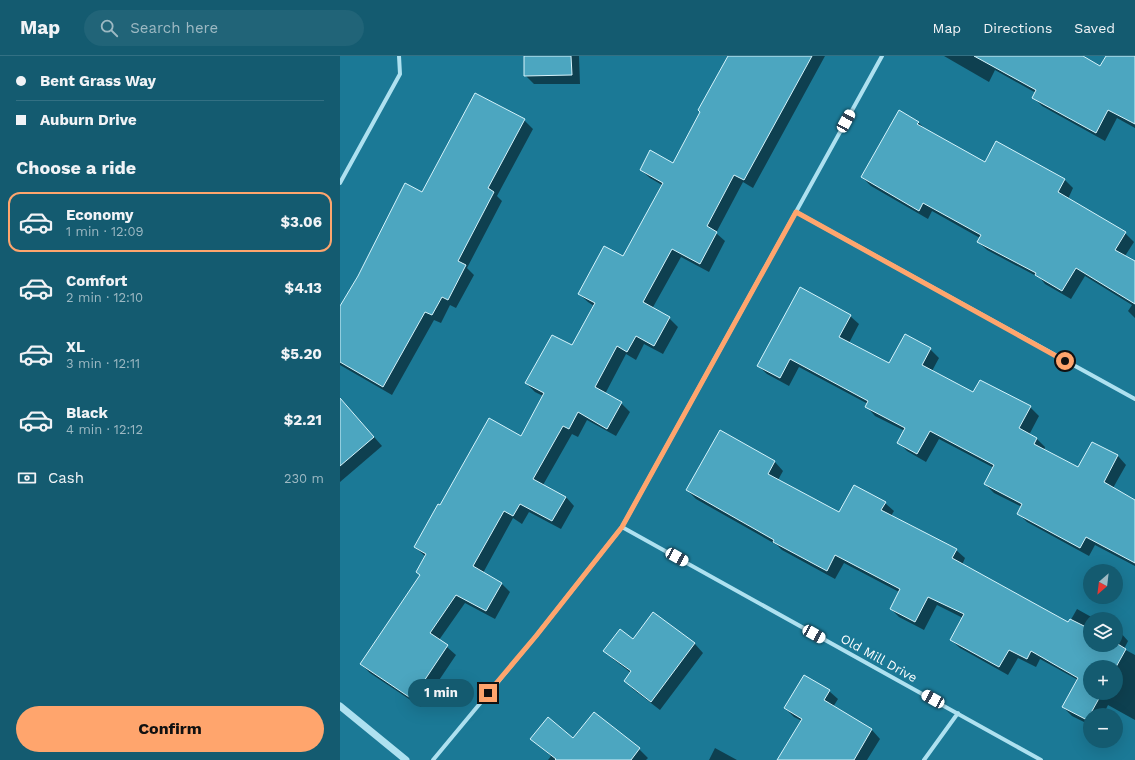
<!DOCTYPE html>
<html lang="en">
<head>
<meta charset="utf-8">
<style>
	body { margin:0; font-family:"Work Sans",sans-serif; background:#216478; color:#f1f3f6; height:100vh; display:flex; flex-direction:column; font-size:15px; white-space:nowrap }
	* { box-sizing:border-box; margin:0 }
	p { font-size:13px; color:#9db9c3 }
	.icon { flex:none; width:22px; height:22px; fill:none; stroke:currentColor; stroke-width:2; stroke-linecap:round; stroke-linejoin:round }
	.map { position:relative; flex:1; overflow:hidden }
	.details { display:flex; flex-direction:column; background:#145b70; width:340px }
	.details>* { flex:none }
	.top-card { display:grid; align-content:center; height:88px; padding:0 16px; background:#145b70 }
	.needle { width:26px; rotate:208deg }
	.controls { position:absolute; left:743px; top:508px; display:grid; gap:8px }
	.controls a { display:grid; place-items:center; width:40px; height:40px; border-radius:50%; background:#145b70; box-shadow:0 4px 16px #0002; font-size:20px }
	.end { position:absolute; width:18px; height:18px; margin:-9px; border:5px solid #ffa56d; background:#111; box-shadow:0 0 0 2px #111 }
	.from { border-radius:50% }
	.bubble { position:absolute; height:28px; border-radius:14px; background:#145b70; box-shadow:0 4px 16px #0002; font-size:13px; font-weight:700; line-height:28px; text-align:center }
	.car { position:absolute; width:12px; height:24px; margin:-12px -6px; border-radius:5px; box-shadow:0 0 3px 1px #0007; background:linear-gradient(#fff 24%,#345 0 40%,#fff 0 76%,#345 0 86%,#fff 0) }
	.top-card b { display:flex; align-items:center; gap:14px; height:38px; font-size:15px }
	.top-card b+b { border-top:1px solid #337083 }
	.top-card i { width:10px; height:10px; background:#f1f3f6 }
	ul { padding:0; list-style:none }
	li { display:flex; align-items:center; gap:12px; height:60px; margin:0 8px 6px; padding:0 8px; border:2px solid transparent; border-radius:12px }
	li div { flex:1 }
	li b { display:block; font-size:15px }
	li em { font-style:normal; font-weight:700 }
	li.active { border-color:#ffa56d }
	li>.icon { width:36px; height:36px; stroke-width:1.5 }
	h2 { padding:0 16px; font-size:18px; line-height:48px }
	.pay { display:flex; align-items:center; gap:10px; height:44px; padding:0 16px; font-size:15px }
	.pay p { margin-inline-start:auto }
	.cta { display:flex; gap:8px; margin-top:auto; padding:8px 16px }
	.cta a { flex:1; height:46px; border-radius:24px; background:#ffa56d; color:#111; font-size:16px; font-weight:700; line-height:46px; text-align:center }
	header { display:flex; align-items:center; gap:24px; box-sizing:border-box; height:56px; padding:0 20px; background:#145b70; border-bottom:1px solid #337083 }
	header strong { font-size:19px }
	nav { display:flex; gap:22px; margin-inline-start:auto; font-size:14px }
	.search { width:280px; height:36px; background:#216478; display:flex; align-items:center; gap:10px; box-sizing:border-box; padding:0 14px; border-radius:22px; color:#9db9c3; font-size:15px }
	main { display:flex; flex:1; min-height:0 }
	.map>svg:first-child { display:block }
</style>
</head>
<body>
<header>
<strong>Map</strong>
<div class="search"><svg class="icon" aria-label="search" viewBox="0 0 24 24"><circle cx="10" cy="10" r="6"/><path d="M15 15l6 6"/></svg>Search here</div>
<nav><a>Map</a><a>Directions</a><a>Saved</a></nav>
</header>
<main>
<section class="details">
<div class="top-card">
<b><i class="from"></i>Bent Grass Way</b>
<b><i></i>Auburn Drive</b>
</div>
<h2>Choose a ride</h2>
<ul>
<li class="active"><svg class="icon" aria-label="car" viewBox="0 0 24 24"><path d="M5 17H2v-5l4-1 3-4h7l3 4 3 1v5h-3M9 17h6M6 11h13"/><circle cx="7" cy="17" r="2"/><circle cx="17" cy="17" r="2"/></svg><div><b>Economy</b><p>1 min · 12:09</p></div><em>$3.06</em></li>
<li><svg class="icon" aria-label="car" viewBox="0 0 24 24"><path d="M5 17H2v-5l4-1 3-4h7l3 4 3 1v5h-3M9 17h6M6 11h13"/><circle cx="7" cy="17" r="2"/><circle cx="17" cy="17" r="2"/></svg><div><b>Comfort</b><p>2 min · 12:10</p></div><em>$4.13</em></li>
<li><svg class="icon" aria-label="car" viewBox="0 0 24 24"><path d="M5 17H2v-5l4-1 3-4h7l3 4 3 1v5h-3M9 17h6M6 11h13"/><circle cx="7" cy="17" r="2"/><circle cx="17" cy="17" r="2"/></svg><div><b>XL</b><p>3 min · 12:11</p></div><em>$5.20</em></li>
<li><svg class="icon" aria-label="car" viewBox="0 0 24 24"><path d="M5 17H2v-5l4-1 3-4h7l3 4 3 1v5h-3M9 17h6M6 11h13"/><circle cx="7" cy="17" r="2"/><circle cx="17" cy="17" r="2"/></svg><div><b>Black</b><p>4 min · 12:12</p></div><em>$2.21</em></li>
</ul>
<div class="pay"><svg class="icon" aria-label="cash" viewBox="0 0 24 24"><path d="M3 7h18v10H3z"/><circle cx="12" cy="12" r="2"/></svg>Cash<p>230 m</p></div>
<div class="cta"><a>Confirm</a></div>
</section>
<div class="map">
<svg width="795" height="704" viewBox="0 0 795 704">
	<rect width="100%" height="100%" fill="#1b7996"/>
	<path fill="#0007" fill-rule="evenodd" d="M185 0H239L240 28H194L185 19Z
		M389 0H485L413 132 403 126 376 177 385 185 369 216 341 201 312 253 329 262 338 271 323 298 304 288 296 304 286 298 265 338 281 347 290 356 276 380 247 364 238 381 232 378 203 429 226 441 234 450 221 473 189 456 182 468 173 462 143 517 162 528 170 536 155 563 125 547 99 584 116 599 81 651 30 617 21 608 81 520 77 516 86 501 75 491 100 450 181 381 203 340 195 336 186 327 232 291 254 250 248 246 239 238 284 201 322 129 310 122 301 114 333 108 361 56Z
		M604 0H740L761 11 767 0H795V72L777 62 765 85 702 50 694 42 696 37 655 14 649 26Z
		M135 38 184 64 193 73 157 140 162 145 127 212 134 219 116 252 110 249 101 267 94 264 52 339 0 309V253L82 137Z
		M578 66 585 73 645 107 656 87 725 124 733 132 728 143 785 177 794 186 785 200 795 206V262L788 255 792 249 745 220 731 243 705 228 700 222 647 194 638 186 640 182 592 155 588 163 531 130 522 121Z
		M510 260 519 268 509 287 549 309 565 279 590 293 599 302 592 315 634 338 690 351 699 360 689 379 697 383 705 391 704 394 739 412 753 387 778 400 786 409 773 432 795 445V510L755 489 749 500 687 466 678 457 682 451 654 437 645 428 654 412 599 383 586 406 567 395 559 387 565 375 535 360 527 351 528 348 459 311 449 330 427 318 418 310Z
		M0 342 42 390 0 426Z
		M380 375 435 406 443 415 438 424 499 458 545 447 554 455 551 460 616 494 625 502 622 509 729 567 737 553 755 563H750V589H776V574L780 576 788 585 784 593 795 599V664L768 649 763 659H750V669L732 660 723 651 738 624 700 603 696 611 678 602 668 619 620 592 611 584 623 562 597 549 584 574 559 561 551 553 559 536 504 507 495 523 442 494 437 489 356 443 347 434ZM750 611H776V637H750Z
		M314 558 355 588 363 597 320 654 294 634 285 625 291 617 273 603 265 595 294 584Z
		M489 635 498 643 493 651 532 674 540 683 527 704H452L462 665 454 661 445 652Z
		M255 657 299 693 308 702 306 704H208L211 700 191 683H234Z
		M375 692 397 704H369Z"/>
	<path fill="#4ca6c0" stroke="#d5f3fb" d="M184 0H231L232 19 184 20Z
		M388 0H472L404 124 394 119 367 170 377 176 360 208 332 193 303 246 330 261 314 290 296 280 287 296 277 290 255 331 282 346 267 373 238 356 229 373 223 370 193 423 226 441 212 465 180 448 173 460 164 455 133 510 162 527 146 555 116 539 90 577 108 589 72 643 20 608 80 519 76 516 86 498 74 491 98 448 100 449 149 362 181 380 204 337 185 327 212 279 232 289 255 247 238 238 264 190 283 200 323 127 300 114 310 94 333 107 360 56 358 54Z
		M634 0H743L760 10 766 0H795V68L768 54 756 77 692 42 696 34Z
		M135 37 185 63 148 132 154 136 118 205 126 209 108 244 102 241 92 259 85 256 43 331 0 306V250L18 220 65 127 82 136Z
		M559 54 579 66 577 68 645 106 656 85 725 123 718 136 786 176 775 194 795 205V248L736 212 722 235 695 219 696 217 637 186 641 179 583 147 579 155 521 121Z
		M460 231 511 259 499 281 549 307 565 278 591 292 582 309 633 336 640 324 691 350 679 372 697 382 694 388 738 411 752 386 778 399 764 426 795 444V507L746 481 740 492 677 458 682 448 644 428 654 409 590 375 577 398 557 387 565 372 525 351 528 345 450 303 440 322 417 310Z
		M0 342 34 381 0 410Z
		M380 374 435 405 428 418 499 456 514 429 546 446 541 454 617 493 612 502 728 566 730 563 750 573V589H776V587L786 593 776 611H750V637H762L747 664 722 651 738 622 691 595 687 603 669 594 659 611 610 584 624 558 588 541 575 566 550 553 560 533 495 499 487 515 433 486 434 484 346 434Z
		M313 556 355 587 311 646 284 625 291 615 263 595 280 573 293 583Z
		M464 619 490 634 484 644 532 673 514 704H437L462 663 444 652Z
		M254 656 300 692 291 704H215L216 703 190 683 208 661 233 682Z"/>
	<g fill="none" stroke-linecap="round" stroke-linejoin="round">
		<path stroke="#aee1f0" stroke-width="4" d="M0 127 60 18 59 0
			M456 156 795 343
			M282 471 701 704
			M93 704 196 580 282 471 542 0
			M584 704 618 657"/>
		<path stroke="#aee1f0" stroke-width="7" d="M0 650 66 704"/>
	</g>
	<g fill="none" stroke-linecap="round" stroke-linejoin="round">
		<path stroke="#ffa56d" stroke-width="5" d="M148 637 196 580 282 471 456 156 725 305"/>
	</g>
	<g text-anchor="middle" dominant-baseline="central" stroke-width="4" stroke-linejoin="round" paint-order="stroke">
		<g font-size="13" fill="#fff" stroke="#1b7996">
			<text transform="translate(539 602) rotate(29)">Old Mill Drive</text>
		</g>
	</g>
</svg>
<div class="controls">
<a><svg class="needle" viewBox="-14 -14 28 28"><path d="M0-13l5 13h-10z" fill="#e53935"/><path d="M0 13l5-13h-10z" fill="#9db9c3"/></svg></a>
<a><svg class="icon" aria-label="layers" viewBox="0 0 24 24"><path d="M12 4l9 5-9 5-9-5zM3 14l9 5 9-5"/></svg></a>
<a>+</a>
<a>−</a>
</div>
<i class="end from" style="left:725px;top:305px"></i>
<i class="end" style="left:148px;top:637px"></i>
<div class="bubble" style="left:68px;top:623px;width:66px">1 min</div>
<i class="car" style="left:506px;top:65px;rotate:29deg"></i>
<i class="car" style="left:337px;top:501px;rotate:119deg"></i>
<i class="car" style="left:474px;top:578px;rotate:119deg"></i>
<i class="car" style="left:593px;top:643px;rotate:299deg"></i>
</div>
</main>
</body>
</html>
